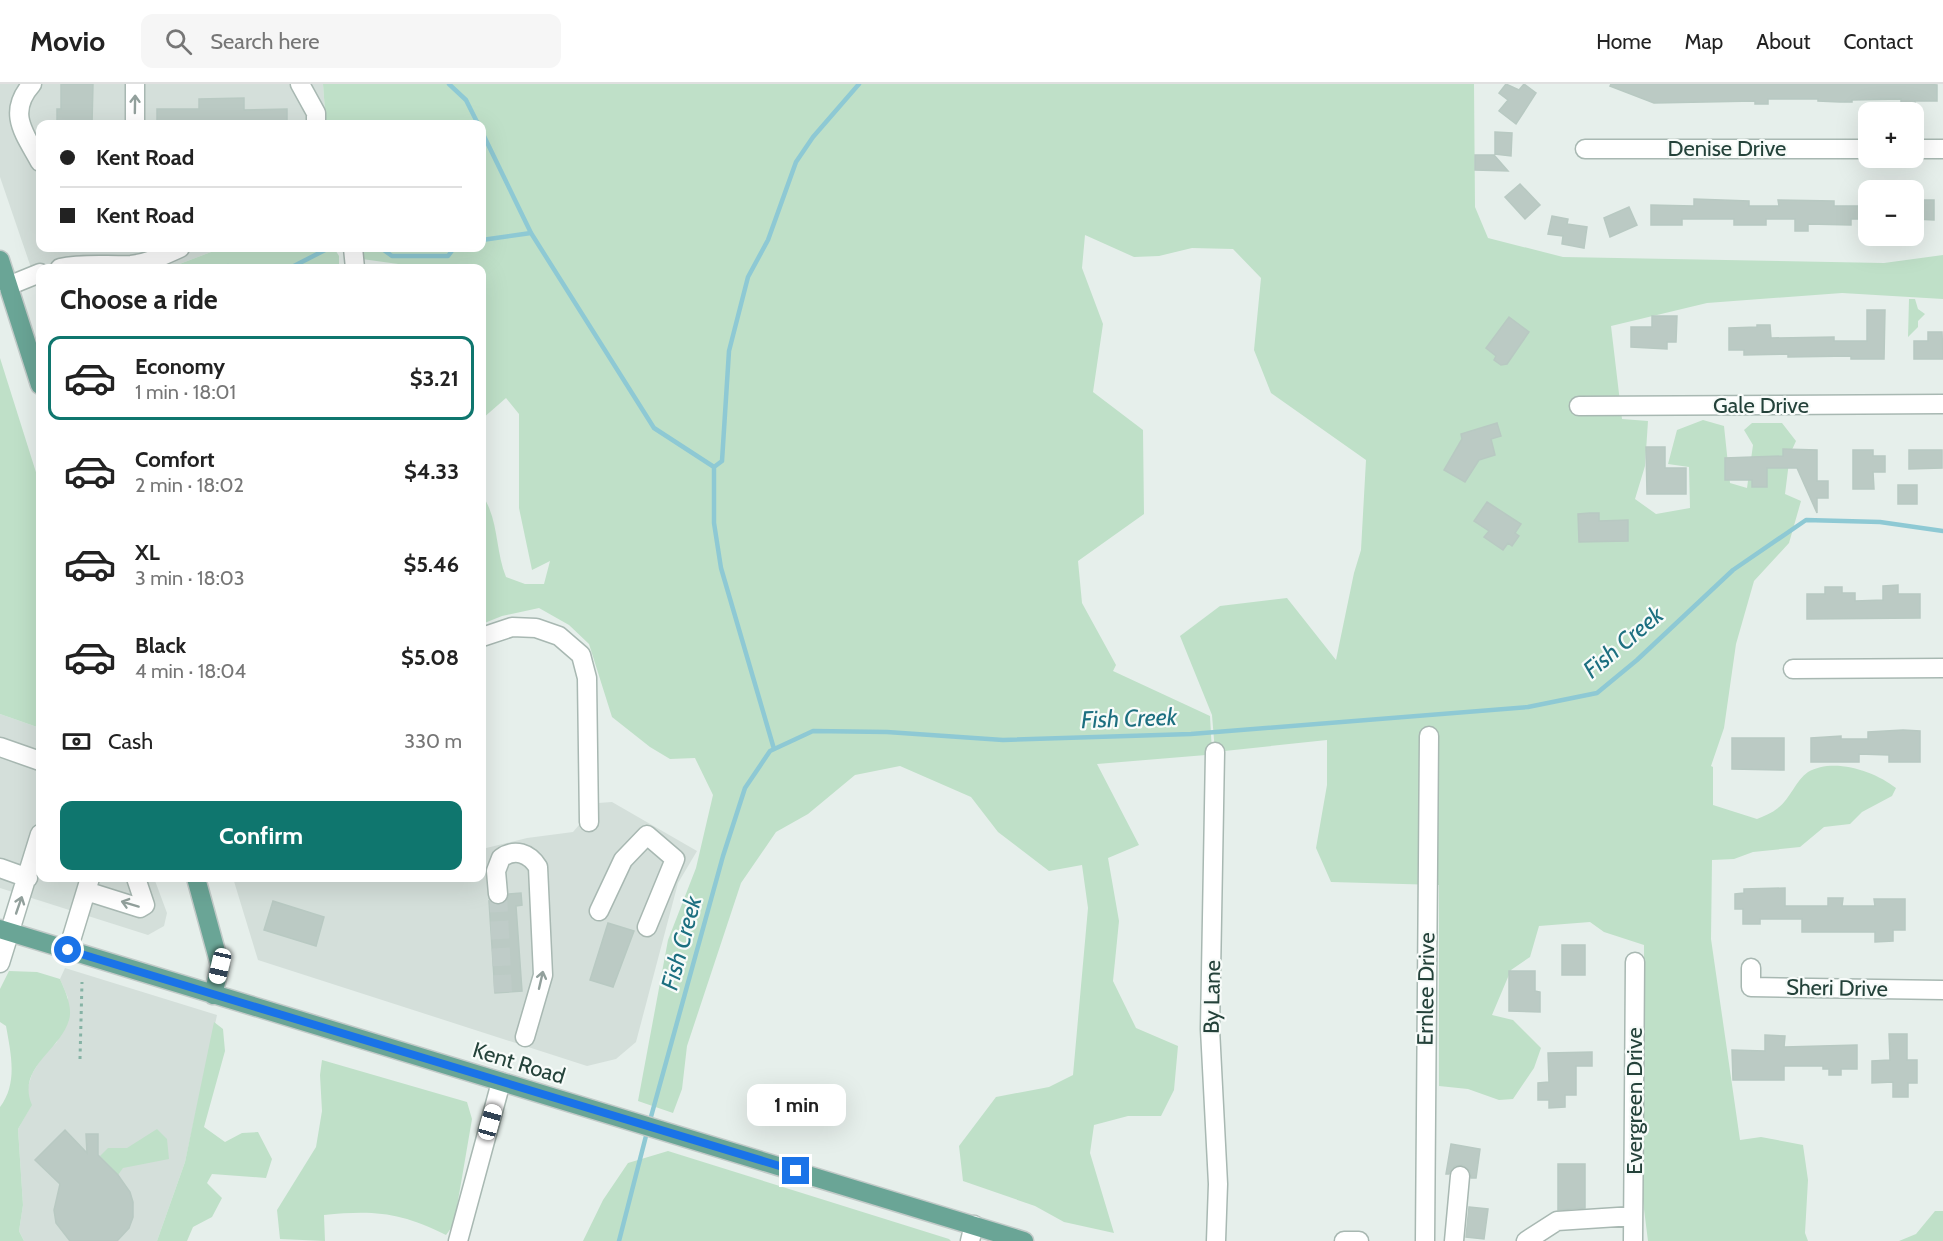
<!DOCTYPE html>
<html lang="en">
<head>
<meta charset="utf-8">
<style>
	body { margin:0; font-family:Cabin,sans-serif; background:#f6f6f6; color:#222; height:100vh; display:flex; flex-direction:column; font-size:22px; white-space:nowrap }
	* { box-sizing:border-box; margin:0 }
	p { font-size:20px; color:#767676 }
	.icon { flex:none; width:33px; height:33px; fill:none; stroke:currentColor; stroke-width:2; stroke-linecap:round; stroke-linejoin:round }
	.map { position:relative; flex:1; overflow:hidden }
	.sheet { position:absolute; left:36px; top:180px; width:450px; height:618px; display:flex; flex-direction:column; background:#fff; border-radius:12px; box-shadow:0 6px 24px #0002 }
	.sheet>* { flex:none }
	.top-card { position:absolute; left:36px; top:36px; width:450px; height:132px; border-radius:12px; box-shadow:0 6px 24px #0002; display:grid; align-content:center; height:132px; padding:0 24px; background:#fff }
	.buttons { position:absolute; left:1858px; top:18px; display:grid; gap:12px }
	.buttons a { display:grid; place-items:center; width:66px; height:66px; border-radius:12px; background:#fff; box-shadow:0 6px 24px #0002; font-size:30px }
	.end { position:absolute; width:27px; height:27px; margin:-14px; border:8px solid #1a73e8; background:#fff; box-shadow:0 0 0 3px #fff }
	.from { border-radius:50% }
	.bubble { position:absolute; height:42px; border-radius:12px; background:#fff; box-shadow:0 6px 24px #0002; font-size:20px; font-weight:700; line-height:42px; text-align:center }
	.car { position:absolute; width:18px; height:36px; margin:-18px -9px; border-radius:8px; box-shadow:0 0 4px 2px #0007; background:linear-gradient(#fff 24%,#345 0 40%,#fff 0 76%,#345 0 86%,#fff 0) }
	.top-card b { display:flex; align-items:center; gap:21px; height:57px; font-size:22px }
	.top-card b+b { border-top:2px solid #e0e0e0 }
	.top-card i { width:15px; height:15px; background:#222 }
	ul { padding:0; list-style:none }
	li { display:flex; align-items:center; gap:18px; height:84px; margin:0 12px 9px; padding:0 12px; border:3px solid transparent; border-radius:12px }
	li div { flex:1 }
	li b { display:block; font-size:22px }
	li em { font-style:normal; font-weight:700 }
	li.selected { border-color:#0f766e }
	li>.icon { width:54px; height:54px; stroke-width:1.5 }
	h2 { padding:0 24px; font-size:27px; line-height:72px }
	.pay { display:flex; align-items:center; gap:15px; height:66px; padding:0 24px; font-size:22px }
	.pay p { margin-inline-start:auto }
	.button { display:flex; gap:12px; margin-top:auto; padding:12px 24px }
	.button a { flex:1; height:69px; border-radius:12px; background:#0f766e; color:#fff; font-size:24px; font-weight:700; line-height:69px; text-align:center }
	header { display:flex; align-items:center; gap:36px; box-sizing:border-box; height:84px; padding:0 30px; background:#fff; border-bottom:2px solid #e0e0e0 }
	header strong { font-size:28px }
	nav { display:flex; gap:33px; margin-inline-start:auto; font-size:21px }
	.search { width:420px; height:54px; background:#f6f6f6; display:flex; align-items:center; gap:15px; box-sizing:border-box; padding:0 21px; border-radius:12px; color:#767676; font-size:22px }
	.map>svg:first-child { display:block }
</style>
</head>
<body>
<header>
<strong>Movio</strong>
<div class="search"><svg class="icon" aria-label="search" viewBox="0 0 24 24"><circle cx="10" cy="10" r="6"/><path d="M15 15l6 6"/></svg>Search here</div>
<nav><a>Home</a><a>Map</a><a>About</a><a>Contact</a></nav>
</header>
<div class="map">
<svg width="1943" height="1157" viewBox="0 0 1943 1157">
	<rect width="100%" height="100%" fill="#e6efeb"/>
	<path fill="#d4dfda" d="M0 0H323L326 40H40V164H234L211 168 169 184H40V210L0 93Z
		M0 630 40 644V794H154L167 829 164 842 148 851 0 804Z
		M612 718 697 767 678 799 636 958 616 975 587 982 258 876 233 794H482V765L527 754 573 748 598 719Z
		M65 884 217 931 185 1078 157 1157H24L19 1147 23 1121 18 1045 31 1022 26 1009 32 990 44 970 57 958 68 914 60 895Z"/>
	<path fill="#bfe0c8" d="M323 0H1474L1475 123 1488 154 1563 173 1884 179 1943 171V215L1842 209 1707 219 1611 242 1622 335 1648 337 1645 382 1635 415 1656 430 1690 424 1689 383 1668 380 1677 346 1703 336 1724 342 1730 399 1747 404 1753 361 1744 346 1752 339H1782L1796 357 1790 370 1785 410 1801 417 1789 459 1754 497 1736 560 1724 644 1711 682 1713 683V721L1757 735C1764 732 1772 729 1778 724 1790 715 1796 696 1808 688 1833 673 1875 687 1896 704L1892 712 1862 728 1850 740 1824 743 1800 763 1753 768 1734 775 1712 776 1711 855 1740 1056 1761 1053 1803 1061 1808 1096 1805 1149 1808 1157H1648L1643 1117 1644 861 1604 848 1590 838 1539 842 1530 873 1511 886 1492 931 1513 936 1541 964 1534 984 1513 1015 1499 1016 1468 1005 1439 1002V801L1331 798 1316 764 1327 701V656L1215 668 1212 631 1180 552 1220 522 1287 514 1336 576 1354 489 1361 466 1366 376 1271 309 1254 266 1261 194 1233 165 1192 164 1159 172 1134 173 1085 151 1082 184 1103 240 1093 308 1143 346 1144 430 1078 477 1082 519 1116 581 1113 587 1210 632 1212 668 1206 671 1097 680 1139 761 1108 774 1119 837 1113 897 1136 944 1178 962 1174 1006 1161 1032H1128L1094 1041 1090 1069 1114 1149 1064 1138 1035 1122 963 1097 959 1062 996 1013 1049 1003 1073 991 1088 824 1082 781 1049 787 998 748 971 713 900 682 855 691 808 730 776 748 741 799 687 962 682 1005 673 1029 638 1017 668 856 696 784 713 711 695 674 670 675 650 663 612 633 589 560 569 541 539 524 502 532 482 540V411C499 435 495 466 506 493L525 500H544L550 477 532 486 519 424V330L506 314 482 335V184H427L362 175 361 164H482V40H326Z
		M234 164H334L339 172V184H169L211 168Z
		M1909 215H1915L1918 225 1925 230 1918 237V243L1908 253Z
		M0 274 40 401V644L0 630Z
		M9 887 37 888 60 895C65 907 73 923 69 936 60 967 16 984 32 1021L18 1045 23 1121 19 1147 24 1157H0V1023C18 999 11 970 6 942L0 938V905Z
		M214 938 223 945 225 967 204 1043 225 1058 242 1049 258 1048 272 1075 266 1094 212 1090 207 1099 222 1114 212 1133 193 1143 187 1157H157L185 1078Z
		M322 976 467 1018 472 1035 454 1140 446 1151C400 1128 374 1126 324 1131L325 1157 280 1155 277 1126 316 1063 322 1027 320 991Z
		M157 1045 167 1055 169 1075 123 1084 118 1091 100 1072 108 1064H127Z
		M668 1067 949 1155 951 1157H583L603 1116 628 1079Z
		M1935 1127H1943V1157H1899L1916 1150Z"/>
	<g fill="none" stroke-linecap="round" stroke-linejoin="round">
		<path stroke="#8ec9d4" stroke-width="4.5" d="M449 0 466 16 478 40
			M482 48 531 149 654 344 714 383
			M482 156 531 149
			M369 164H381L392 172H448L454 164
			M225 184 228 182 231 184
			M290 184 327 165
			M774 665 721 484 714 439V383L722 377 729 267 748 193 768 156 796 78 813 53 859 0
			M649 1040 723 772 745 704 770 667 813 647 887 648 1003 656 1191 650 1528 623 1597 609 1637 576 1733 486 1806 436 1880 438 1943 447
			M619 1157 647 1048"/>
	</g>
	<path fill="#bbcac4" stroke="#b8c9c2" stroke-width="1.5" d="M61 0H93L92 40H57V25H61Z
		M1506 0 1519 6 1524 0 1536 9 1516 40 1499 27 1508 16 1499 9Z
		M1611 0H1928L1937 1V17H1915V19H1901V15L1852 16V18H1840L1818 17V15H1768V20H1755V17L1654 19 1610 2Z
		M244 14V26L287 25V40H157V25H199V15Z
		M1495 48 1512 49 1511 72 1495 70Z
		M1475 71H1494L1508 87 1475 86Z
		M1520 100 1540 121 1525 135 1505 113Z
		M1694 115 1749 117V122H1779L1778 116 1834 117V122H1869V135H1851V141L1808 140V147H1795V135H1766V141H1734V135H1682V141H1651V121L1694 122Z
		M1914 116H1934V136L1914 135Z
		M1629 123 1637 141 1610 153 1604 134Z
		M1552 132 1568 135 1567 140 1587 143 1584 164 1562 160 1563 152 1548 150Z
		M1867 226H1885L1884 275H1851V272L1788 273V270L1744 271V266H1729V244L1757 243V241H1770L1771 254 1834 253V257H1867Z
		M1652 232H1677L1676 258H1667V265L1631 263V243H1652Z
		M1509 233 1529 248 1507 280 1501 281 1494 276 1496 272 1486 264Z
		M1928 248H1942L1943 275H1914V257H1928Z
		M1497 339 1501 352 1491 355 1495 371 1479 376 1465 398 1444 386 1462 355 1461 350Z
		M1646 363H1665V384H1686V410H1647Z
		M1783 365 1817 366V397H1828V414H1817V429L1797 384H1767V403H1752V396H1725V374L1783 372Z
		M1853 366H1873V372H1885V388H1873L1874 405H1853Z
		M1909 366H1942V384L1909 385Z
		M1898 401H1917V420H1898Z
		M1487 418 1521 440 1515 449 1519 452 1512 462 1508 459 1503 466 1484 453 1489 447 1474 437Z
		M1590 429H1599V437L1628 436V457L1579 458 1578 430Z
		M1898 501V510H1920V534L1807 535V510H1825V503H1842V509H1855V517L1883 516V502Z
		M1903 646 1920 647V678H1889V671L1859 670V678H1811V654L1841 652V655H1868V648Z
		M1732 654H1784V686L1732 685Z
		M1785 804V822H1828V814H1843L1842 822H1875L1874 815H1905V846H1893V857L1875 858V848H1802V835H1760V840H1743V825H1735V810L1744 809V805Z
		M521 809 522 821 516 822 522 907 495 909 489 817 500 821 508 815 509 810Z
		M273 817 324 833 316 862 264 846Z
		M608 839 634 847 613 903 590 896Z
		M1562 861H1585V891H1562Z
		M1509 887H1535V907L1540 908V928L1509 927Z
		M1889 950H1907V976H1917V999H1908V1013H1893V998L1872 999V977L1890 976Z
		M1765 951 1785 952 1784 963 1857 961V985H1841V991H1829V985H1823V982H1784V996H1733L1732 966 1765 967Z
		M1592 968V982H1576V1011H1565V1023L1549 1024V1016H1538V999L1549 998 1548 969Z
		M65 1046 87 1069 86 1050H98V1071L118 1091 130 1108 133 1118V1133L129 1144 117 1157H70L56 1139 54 1126 60 1100 35 1076Z
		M1451 1060 1480 1065 1476 1094H1471L1470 1087 1462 1081 1455 1082 1449 1090H1446Z
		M1558 1080H1585V1124L1558 1126Z
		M1469 1123 1488 1125 1484 1155 1466 1153Z"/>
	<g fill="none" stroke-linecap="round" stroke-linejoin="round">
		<path stroke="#bfccc8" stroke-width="18" stroke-dasharray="18 9" stroke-linecap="butt" d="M498 810 503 908"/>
		<defs>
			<path id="minor" d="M32 0C6 29 25 50 40 78
				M300 0 316 29V40
				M135 40V0
				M1585 65H1869
				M1914 65H1943
				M353 164 355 184
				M60 184C83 179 107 182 131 181 149 179 164 171 180 164
				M8 202 40 189
				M1579 322 1943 320
				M482 553 512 543 536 544 559 552 581 571 587 594 589 738
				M1793 585 1943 584
				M0 663 40 677
				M1215 668 1210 945 1218 1100 1216 1157
				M0 784 28 794
				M86 807 140 824 145 821 136 794
				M498 810 496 787 501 774C515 764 529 769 538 783L543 891 525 953
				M599 827 623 776 647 751 675 775 647 843
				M68 866 90 794
				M0 879 40 750
				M1751 884V903L1943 906
				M458 1157 501 998
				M970 1157 974 1141
				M1344 1157H1359
				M1425 1157 1429 652
				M1454 1157 1460 1092
				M1526 1157 1557 1137 1633 1132
				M1633 1157 1635 878"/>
			<path id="major" d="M0 176 40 301
				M196 794 220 882 213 911
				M0 845 1024 1157"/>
		</defs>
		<use href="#minor" stroke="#a8b8b2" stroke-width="21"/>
		<use href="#major" stroke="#c2cac8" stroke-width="21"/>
		<path stroke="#86b3a5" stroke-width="3" stroke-dasharray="3 4.5" stroke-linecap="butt" d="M80 975 82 898"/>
		<use href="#minor" stroke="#fff" stroke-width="18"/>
		<use href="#major" stroke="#6aa596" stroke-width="18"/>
	</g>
	<defs><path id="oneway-shaft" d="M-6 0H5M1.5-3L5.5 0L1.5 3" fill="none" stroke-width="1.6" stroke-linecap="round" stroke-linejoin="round" transform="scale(1.5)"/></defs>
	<g stroke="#92a09c">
		<use href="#oneway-shaft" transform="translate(135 20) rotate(-89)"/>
		<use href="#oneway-shaft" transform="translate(130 820) rotate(-163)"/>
		<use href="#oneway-shaft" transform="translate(19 821) rotate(-71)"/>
		<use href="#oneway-shaft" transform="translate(541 896) rotate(-77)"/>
	</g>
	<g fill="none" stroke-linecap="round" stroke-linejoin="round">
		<path stroke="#1a73e8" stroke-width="8" d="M68 866 796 1087"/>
	</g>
	<g text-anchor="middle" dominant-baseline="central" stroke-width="4.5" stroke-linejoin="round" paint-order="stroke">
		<g font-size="22" fill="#24423a" stroke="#f7fbf9">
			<text x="1727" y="64">Denise Drive</text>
			<text x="1761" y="321">Gale Drive</text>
			<text transform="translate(1837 904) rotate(1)">Sheri Drive</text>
			<text transform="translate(1426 905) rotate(-89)">Ernlee Drive</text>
			<text transform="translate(1212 913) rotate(-89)">By Lane</text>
			<text transform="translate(519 979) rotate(17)">Kent Road</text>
			<text transform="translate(1634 1017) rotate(-90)">Evergreen Drive</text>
		</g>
		<g font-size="24" font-style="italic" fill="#1c6f80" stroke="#f7fbf9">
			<text transform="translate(1623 558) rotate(-40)">Fish Creek</text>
			<text transform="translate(1129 634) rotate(-2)">Fish Creek</text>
			<text transform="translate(681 859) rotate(-75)">Fish Creek</text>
		</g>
	</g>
</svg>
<div class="buttons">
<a>+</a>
<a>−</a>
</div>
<i class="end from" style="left:68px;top:866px"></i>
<i class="end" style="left:796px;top:1087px"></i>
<div class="bubble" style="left:747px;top:1000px;width:99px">1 min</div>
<i class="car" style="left:220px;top:882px;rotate:193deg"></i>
<i class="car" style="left:490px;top:1038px;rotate:16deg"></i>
<div class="top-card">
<b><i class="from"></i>Kent Road</b>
<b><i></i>Kent Road</b>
</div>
<section class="sheet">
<h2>Choose a ride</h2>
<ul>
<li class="selected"><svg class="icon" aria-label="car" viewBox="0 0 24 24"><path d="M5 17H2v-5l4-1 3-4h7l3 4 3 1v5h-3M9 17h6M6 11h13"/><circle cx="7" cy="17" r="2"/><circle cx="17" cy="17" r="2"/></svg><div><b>Economy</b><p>1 min · 18:01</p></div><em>$3.21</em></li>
<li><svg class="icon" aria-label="car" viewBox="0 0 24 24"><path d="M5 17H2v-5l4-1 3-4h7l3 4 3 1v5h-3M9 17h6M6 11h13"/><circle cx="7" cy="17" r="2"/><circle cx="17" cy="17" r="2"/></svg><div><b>Comfort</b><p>2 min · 18:02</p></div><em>$4.33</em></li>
<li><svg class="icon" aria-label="car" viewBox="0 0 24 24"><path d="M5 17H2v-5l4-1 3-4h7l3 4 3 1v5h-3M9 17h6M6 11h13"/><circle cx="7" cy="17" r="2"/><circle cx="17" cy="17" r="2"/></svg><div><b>XL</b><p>3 min · 18:03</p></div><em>$5.46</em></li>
<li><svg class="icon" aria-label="car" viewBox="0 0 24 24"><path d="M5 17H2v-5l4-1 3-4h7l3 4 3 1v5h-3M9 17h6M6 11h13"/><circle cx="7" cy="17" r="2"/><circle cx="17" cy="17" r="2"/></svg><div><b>Black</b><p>4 min · 18:04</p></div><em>$5.08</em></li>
</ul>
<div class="pay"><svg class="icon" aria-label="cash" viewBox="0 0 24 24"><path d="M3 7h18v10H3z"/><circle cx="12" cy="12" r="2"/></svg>Cash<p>330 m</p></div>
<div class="button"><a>Confirm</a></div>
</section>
</div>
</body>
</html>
